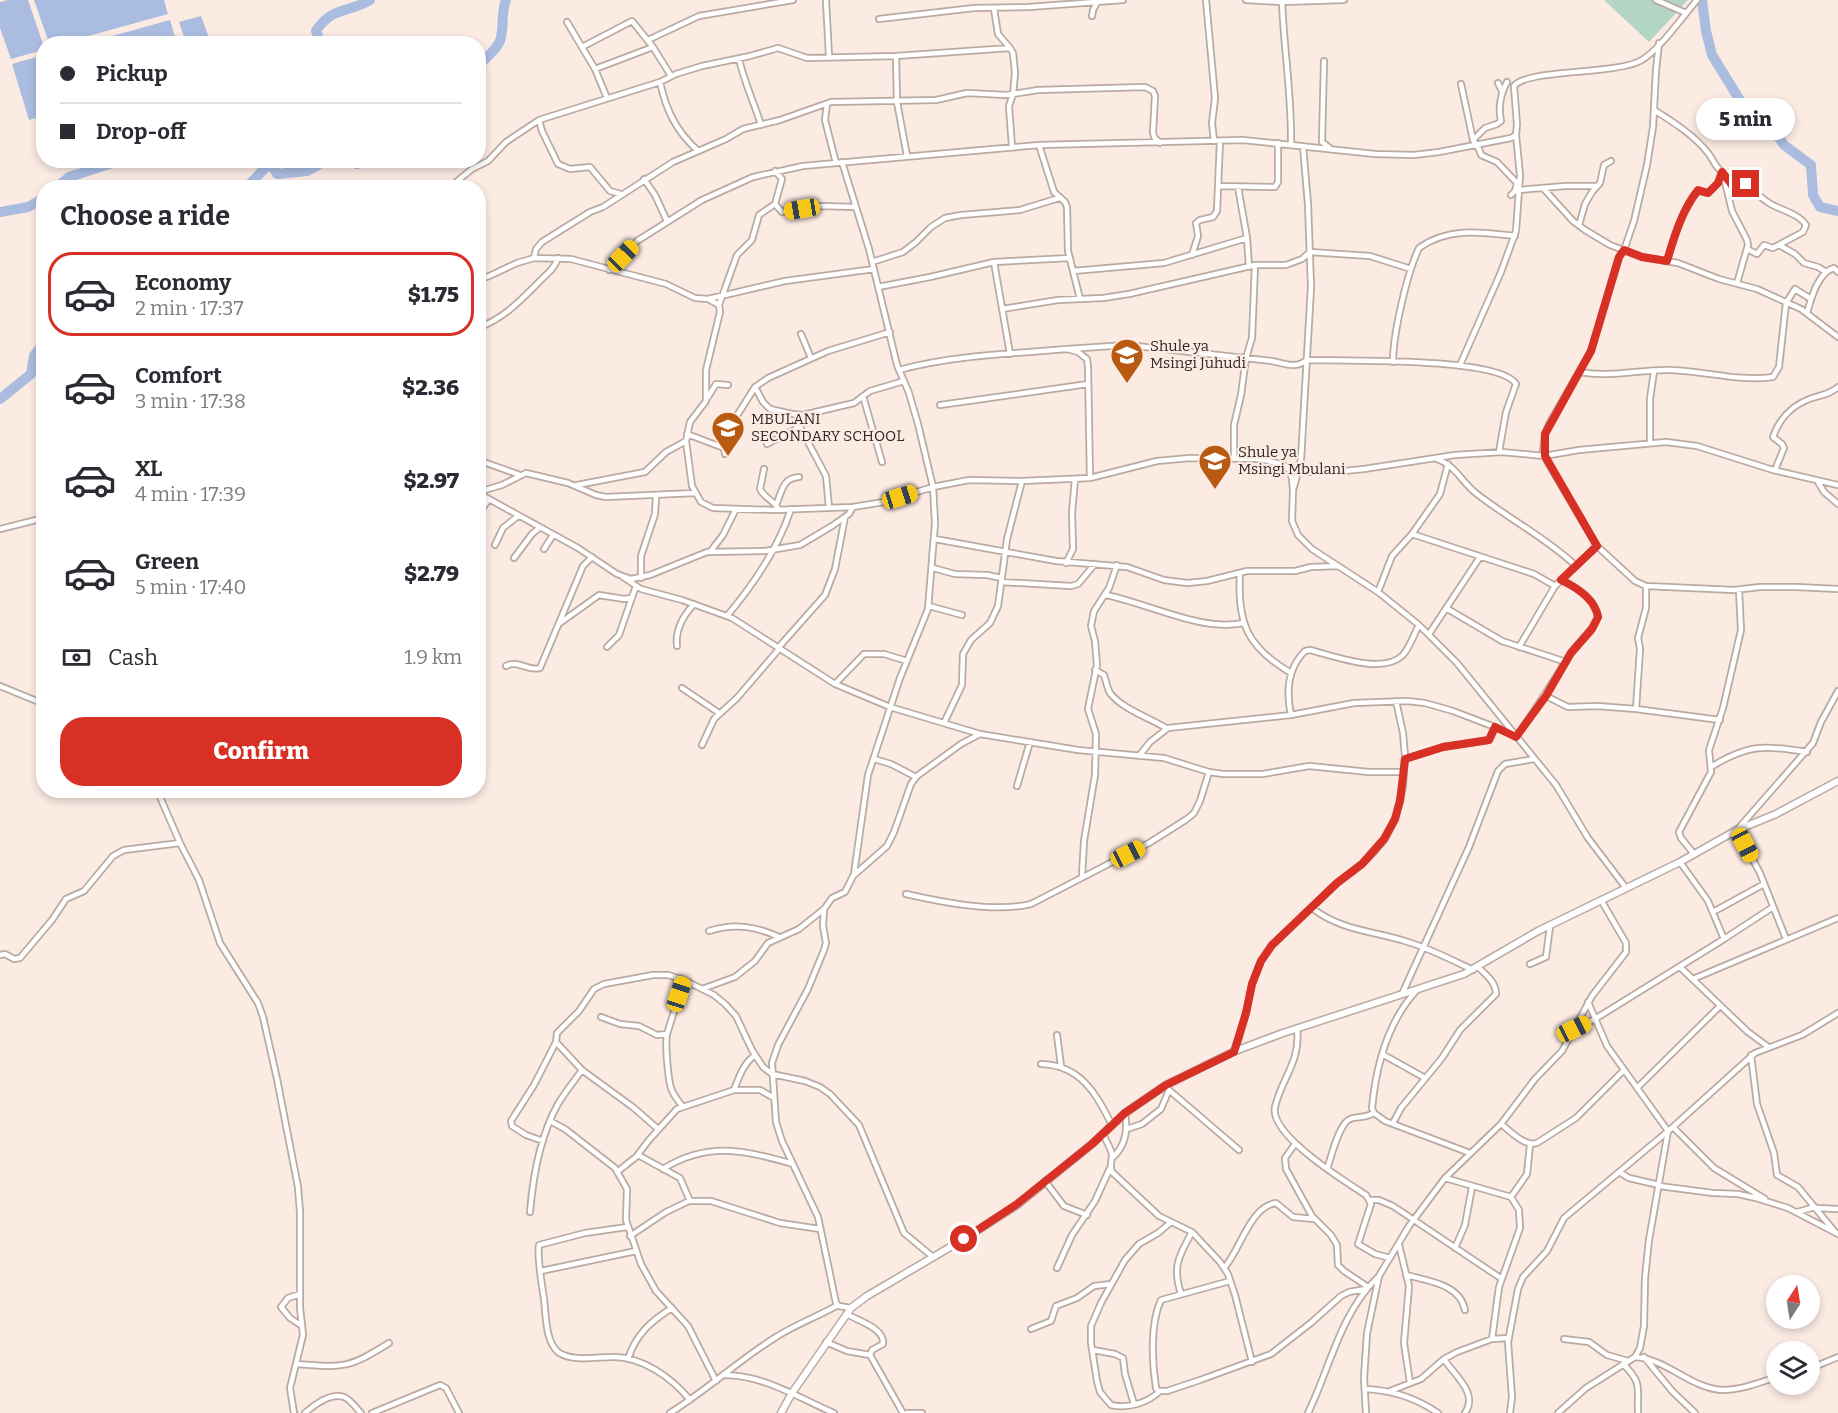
<!DOCTYPE html>
<html lang="en">
<head>
<meta charset="utf-8">
<style>
	body { margin:0; font-family:Bitter,serif; background:#f7f7f7; color:#2b2b33; height:100vh; display:flex; flex-direction:column; font-size:22px; white-space:nowrap }
	* { box-sizing:border-box; margin:0 }
	p { font-size:20px; color:#7c7c81 }
	.icon { flex:none; width:33px; height:33px; fill:none; stroke:currentColor; stroke-width:2; stroke-linecap:round; stroke-linejoin:round }
	.map { position:relative; flex:1; overflow:hidden }
	.side { position:absolute; left:36px; top:180px; width:450px; height:618px; display:flex; flex-direction:column; background:#fff; border-radius:24px; box-shadow:0 3px 9px #0003 }
	.side>* { flex:none }
	.banner { position:absolute; left:36px; top:36px; width:450px; height:132px; border-radius:24px; box-shadow:0 3px 9px #0003; display:grid; align-content:center; height:132px; padding:0 24px; background:#fff }
	.needle { width:39px; rotate:12deg }
	.buttons { position:absolute; left:1766px; top:1275px; display:grid; gap:12px }
	.buttons a { display:grid; place-items:center; width:54px; height:54px; border-radius:50%; background:#fff; box-shadow:0 3px 9px #0003; font-size:30px }
	.end { position:absolute; width:27px; height:27px; margin:-14px; border:8px solid #d93025; background:#fff; box-shadow:0 0 0 3px #fff }
	.from { border-radius:50% }
	.bubble { position:absolute; height:42px; border-radius:21px; background:#fff; box-shadow:0 3px 9px #0003; font-size:20px; font-weight:800; line-height:42px; text-align:center }
	.car { position:absolute; width:18px; height:36px; margin:-18px -9px; border-radius:8px; box-shadow:0 0 4px 2px #0007; background:linear-gradient(#f5c518 24%,#345 0 40%,#f5c518 0 76%,#345 0 86%,#f5c518 0) }
	.banner b { display:flex; align-items:center; gap:21px; height:57px; font-size:22px }
	.banner b+b { border-top:2px solid #e1e1e2 }
	.banner i { width:15px; height:15px; background:#2b2b33 }
	ul { padding:0; list-style:none }
	li { display:flex; align-items:center; gap:18px; height:84px; margin:0 12px 9px; padding:0 12px; border:3px solid transparent; border-radius:24px }
	li div { flex:1 }
	li b { display:block; font-size:22px }
	li em { font-style:normal; font-weight:800 }
	li.active { border-color:#d93025 }
	li>.icon { width:54px; height:54px; stroke-width:1.5 }
	h2 { padding:0 24px; font-size:27px; line-height:72px }
	.pay { display:flex; align-items:center; gap:15px; height:66px; padding:0 24px; font-size:22px }
	.pay p { margin-inline-start:auto }
	.button { display:flex; gap:12px; margin-top:auto; padding:12px 24px }
	.button a { flex:1; height:69px; border-radius:24px; background:#d93025; color:#fff; font-size:24px; font-weight:800; line-height:69px; text-align:center }
	.map>svg:first-child { display:block }
</style>
</head>
<body>
<div class="map">
<svg width="1838" height="1413" viewBox="0 0 1838 1413">
	<rect width="100%" height="100%" fill="#fcebe3"/>
	<path fill="#b3d6c4" d="M1604 0H1688L1649 42Z"/>
	<path fill="#aabde1" d="M8 0H28L43 44V50L11 59 0 28V2Z
		M34 0H164L168 14 63 43H49Z
		M201 16 211 43H186L179 22Z
		M170 20 177 43H87Z
		M43 55V116L29 120 12 64Z"/>
	<g fill="none" stroke-linecap="round" stroke-linejoin="round">
		<path stroke="#aabde1" stroke-width="10" d="M1702 0 1706 31 1712 55 1741 102 1753 119 1775 132 1784 145 1811 165 1813 195 1820 207 1838 211
			M321 44 316 31C332 6 349 13 370 0
			M478 65C485 59 494 52 499 43 505 32 500 15 506 0
			M140 160 142 162 145 160
			M351 160 357 164 368 160
			M56 188 69 177 122 160
			M194 188H195
			M246 188 266 167 273 166 277 174 307 171 318 165 317 160
			M0 212 28 207 44 198
			M0 399 31 374 34 356 44 342"/>
		<defs>
			<path id="minor" d="M826 0 829 56
				M1206 0 1215 98 1212 123 1214 141
				M1246 0 1282 2 1344 0
				M1656 0 1686 13
				M1282 2C1284 50 1292 97 1291 145
				M994 9 998 34 1010 48
				M1092 16 1093 10 1097 3
				M879 19 974 8 1029 7 1123 0
				M567 22 595 69 607 98
				M648 40 699 16 793 0
				M1659 43 1656 70 1653 127 1647 165 1634 221 1624 250 1619 257 1591 351 1549 424 1545 434 1543 450 1544 456 1597 546 1635 581 1646 586 1734 590 1760 587H1796L1838 589
				M582 47 632 21 653 47 671 76
				M896 56 897 102 907 156
				M739 59C744 82 754 102 761 125
				M1324 61 1322 142 1331 149
				M595 69 653 47
				M660 82C666 110 676 131 698 151
				M1498 83 1502 91
				M1461 84 1473 140 1479 149 1481 155 1497 162 1517 183 1515 191 1511 195
				M827 104 825 120 836 163
				M1654 110C1673 122 1694 135 1708 153 1713 159 1715 167 1722 172L1718 183 1708 193 1698 191C1682 209 1674 238 1667 261
				M539 120 542 131 558 164 570 169 590 167 610 191 621 194
				M1473 140 1485 128 1497 124 1501 121C1498 107 1500 95 1507 82
				M1039 145 1054 192 1065 202 1067 207 1068 251 1080 299
				M842 162 869 249 897 365 909 393 918 424 933 487 935 523 928 609 900 678 868 775 854 874 845 892 832 898 824 909 823 926 826 943 824 950 808 989 778 1045 772 1063 776 1122 782 1141 818 1217 836 1303 839 1306 851 1308
				M1722 172 1732 185 1746 184C1753 190 1761 198 1769 203 1780 210 1798 213 1806 225L1803 232 1773 248 1764 245 1757 254 1747 249
				M1724 178 1732 211 1747 240 1748 245 1737 283
				M644 179 655 195 667 221
				M1219 186 1275 187 1278 182V143
				M1238 187 1247 238 1249 267
				M449 188 472 169 488 161 506 142 539 120 660 82 676 74 702 66 750 56 778 48 807 58 896 56 1010 48 1013 53 1015 73 1013 94 1009 106 1012 147
				M1543 188 1573 221 1585 230 1610 245 1642 257 1678 263 1719 279 1757 289 1801 309 1838 337
				M1519 190 1565 186H1597
				M775 204 782 212 822 206 855 207
				M1579 225 1585 204 1592 192 1600 183 1604 165 1611 161
				M1779 245 1795 254 1804 263 1818 267 1826 272
				M1192 255 1198 236 1196 223 1200 220 1213 217 1217 211 1220 141
				M534 258 536 249 542 242 590 212 603 207 673 162 726 139 743 129 780 120 831 102 936 100 967 93 1006 95 1038 90 1145 87 1153 91 1155 96 1153 132 1154 137 1160 143
				M872 262 903 252 916 242 931 227 945 218 961 215 1020 210 1059 198
				M994 262 1010 354
				M609 270 637 241 702 200 753 177 803 166 1039 145 1243 140 1375 154 1414 155 1439 152 1511 138 1516 135 1517 124 1514 86C1527 69 1612 75 1640 61 1658 52 1683 16 1697 0
				M1073 271 1164 263 1247 238
				M478 276 487 277 517 263 534 258 571 259 666 284 695 298 708 299 719 305 720 312 706 370V401L690 422 686 441 692 486 701 502 713 508 774 510 853 507 884 502 933 487 969 480 1022 481 1090 478 1157 461 1190 458 1261 459 1284 465 1290 471 1292 479 1293 490 1292 521 1298 535 1312 549 1378 592 1419 625 1457 663 1556 785 1588 838 1626 888
				M878 287 930 277 994 262 1070 258
				M708 299 785 281 874 269
				M719 305 737 255 752 240 759 215 775 204 782 179 775 171
				M1002 309 1058 300 1103 298 1129 294 1255 265H1286L1302 259 1310 252 1370 256 1411 269
				M1807 313C1811 299 1818 272 1834 268L1838 272
				M478 328C504 318 519 302 538 283 546 274 554 270 558 258
				M801 334 811 358
				M1067 349 1127 345 1272 361C1286 364 1295 369 1307 360 1342 361 1499 357 1516 384L1506 412 1499 452
				M1393 362C1393 334 1407 273 1419 248 1448 227 1481 232 1515 236
				M1460 365 1501 272 1516 231 1520 175 1516 135
				M899 370C954 355 1010 354 1067 349L1078 352 1087 359 1088 367 1090 478
				M1579 372C1612 378 1640 369 1671 370 1705 371 1740 382 1773 377L1779 367 1786 303 1795 289 1811 299
				M755 387 763 402 770 409 792 414 803 415 854 403 870 391 904 381
				M863 396 882 462
				M708 397 716 384 728 385
				M940 405 1088 384
				M738 414 755 387 768 378 828 351 890 332
				M799 425 826 476 829 508
				M687 434 724 448 725 454
				M1650 443V399L1654 371
				M767 444 796 429 803 415
				M1435 458C1457 466 1461 482 1477 494 1509 519 1545 537 1575 565
				M1234 459V425L1241 395 1246 358 1252 338 1255 265
				M478 460 520 475
				M764 469 760 489C764 498 774 500 779 510
				M1775 470 1784 448 1782 444 1773 437C1780 417 1792 405 1812 398 1822 395 1830 394 1838 387
				M1298 472H1334L1364 469 1455 455 1502 452 1544 456 1579 450 1666 442 1697 446 1773 470 1838 485
				M1818 482 1824 492 1838 504
				M577 485 645 472 666 452 686 441
				M1294 487 1301 459 1311 287 1308 204 1303 146
				M478 492 502 485 526 473 568 483 596 495 606 497 695 493
				M478 493 578 548 617 574 631 579 650 575 707 552 765 551 800 545 832 526 849 514 853 507
				M776 505C782 492 782 478 799 477
				M478 515 489 499
				M0 529 44 518
				M1412 534 1534 574 1555 586
				M935 539 1056 561 1127 567 1164 580 1187 583 1207 581 1247 571H1295L1311 567 1338 566
				M495 545 503 528 518 516
				M544 549 553 535
				M710 552 723 535 736 509
				M514 558 532 534 539 528
				M1066 563 1073 549 1072 513 1075 479
				M933 568 955 574 987 575 1002 578
				M1240 573C1237 623 1247 647 1291 673
				M623 577 641 589 682 600 732 618 835 684 890 707 980 734 1078 750 1164 758 1209 772 1223 774H1263L1309 766 1369 772H1404
				M641 578V556L655 514 656 496
				M1001 582 1071 586 1078 584 1095 564
				M1378 592 1392 556 1412 534 1440 494 1448 464
				M1106 595C1147 603 1202 632 1243 623
				M929 606 962 615
				M1446 608 1502 641 1566 662
				M727 616C754 584 778 549 791 509
				M560 623 599 595 624 599 631 598
				M1429 634 1480 557
				M677 646C675 630 683 616 694 604
				M607 647 619 635 636 586
				M1519 647 1555 586 1597 546
				M778 648 825 595 835 569 845 517
				M506 666C517 659 529 672 540 668L583 566 592 557
				M1095 670 1104 675C1106 680 1107 688 1110 693 1122 709 1150 718 1166 728
				M835 684 864 654H884L907 661
				M0 686 44 704
				M682 688 719 713
				M1546 696 1568 707 1597 706 1636 709 1720 720
				M1636 709 1640 649 1638 638 1646 608V586
				M1291 715C1286 692 1288 668 1305 651L1310 650C1334 656 1383 675 1403 655 1410 647 1414 634 1419 625
				M944 723 962 685 963 654 971 640 990 623 998 606 1007 539 1022 481
				M1516 737C1535 710 1553 682 1570 654 1579 641 1592 632 1598 617 1595 599 1576 587 1561 580
				M702 745 714 719 737 698 779 649
				M1139 756 1150 742 1168 728 1291 715 1354 703 1407 701 1425 703 1453 711 1513 734
				M874 759 891 764 916 777
				M1405 759 1443 747 1489 740 1495 727
				M1711 767C1748 744 1765 745 1807 752
				M1017 786 1030 742
				M157 790 180 843 199 880 220 943 258 1003 263 1017 277 1079 298 1187 300 1212V1308L303 1335 290 1388 294 1413
				M1694 854 1681 838 1679 832 1711 772 1709 750 1723 708 1741 630 1739 590
				M853 876 887 846 894 832 911 784 917 776 961 744 980 734
				M1082 876 1084 841 1095 775 1096 734 1088 709 1097 665 1095 641 1091 626 1094 611 1109 588 1117 565
				M906 894C941 902 995 913 1031 904L1149 843 1187 819 1194 813 1200 801 1209 772
				M1312 908C1341 931 1375 931 1408 942 1431 949 1452 960 1473 970
				M1713 912 1764 884
				M709 931C734 923 755 926 779 937
				M1724 939 1773 907
				M1786 939 1760 873 1737 830 1813 743 1821 722 1838 691
				M0 955 5 954 14 959 20 958 52 920 66 899 84 891 113 856 124 850 180 843
				M1530 964 1546 957 1550 926
				M1680 967 1748 1032 1767 1046
				M1693 979 1838 918
				M702 989 735 977 755 961 768 943 799 929 824 909
				M1417 990C1388 1021 1376 1066 1372 1108L1374 1113 1385 1121 1470 1153
				M1402 994 1469 847 1498 771 1505 764 1534 759
				M601 1017 620 1024 639 1026 657 1035 667 1034 684 980
				M1297 1028C1301 1062 1282 1077 1275 1107 1269 1135 1346 1182 1366 1195L1371 1204 1358 1244 1375 1254 1390 1258
				M1574 1029 1595 1019 1724 939 1708 901 1680 862
				M667 1034C665 1044 668 1082 672 1091 675 1097 679 1102 683 1107
				M1057 1035 1061 1066
				M1235 1051 1246 1013 1252 984 1261 961 1272 945 1337 883 1362 864 1374 852 1385 839 1395 819 1403 787 1405 756 1403 733 1396 701
				M1382 1054 1425 1078
				M1751 1055 1757 1104 1774 1153 1777 1175 1798 1187 1835 1232
				M1041 1064C1081 1065 1096 1094 1112 1125
				M1637 1088 1720 1006
				M734 1090H760L774 1098
				M1169 1090 1239 1150
				M550 1121 565 1129 615 1168 627 1189 626 1220 641 1264 656 1291 688 1326 716 1381
				M1393 1123 1401 1108 1442 1058 1460 1030 1496 994C1496 982 1486 975 1478 967
				M1501 1124C1511 1132 1525 1147 1537 1143L1576 1118 1624 1070
				M1673 1127 1714 1168 1765 1199
				M658 1129 634 1108 582 1070 556 1042 557 1033 579 1011 594 989 604 984 653 975H668L684 980 714 995 725 1004 736 1016 752 1050 763 1067 772 1074 805 1081 820 1087 830 1094 859 1125 904 1233 933 1257
				M1127 1129 1142 1124 1161 1109 1169 1090 1168 1088
				M1103 1134C1106 1141 1111 1148 1112 1155 1112 1162 1109 1165 1112 1172L1159 1216 1192 1232 1220 1262 1228 1274 1235 1295 1252 1362
				M543 1141 526 1135 512 1126 511 1121 534 1085 556 1042
				M1295 1144 1285 1158 1286 1169 1312 1216 1331 1235 1337 1245 1338 1265 1344 1271 1368 1287
				M638 1155 680 1178 690 1201
				M1112 1158C1126 1146 1128 1130 1125 1113
				M663 1169C707 1141 746 1150 793 1164
				M1327 1169C1331 1158 1339 1123 1350 1119 1357 1116 1363 1119 1374 1113
				M617 1172 636 1157 649 1140 677 1109 734 1090C739 1077 743 1064 755 1055
				M1619 1172 1629 1178 1659 1185
				M1445 1178 1511 1197
				M1045 1181 1064 1206 1087 1215
				M1659 1186 1713 1193 1738 1194 1756 1198 1788 1208 1838 1234
				M1370 1200H1379L1393 1206 1502 1279
				M1817 1208 1838 1209
				M530 1212C533 1176 540 1136 558 1104 565 1092 574 1081 582 1070
				M1797 1212 1815 1207
				M627 1227 585 1233 539 1245C537 1257 542 1286 544 1299 546 1314 545 1341 558 1352 571 1362 597 1357 612 1357 642 1356 672 1378 690 1400
				M630 1236 666 1212 689 1201H711L780 1223 820 1229
				M1399 1245 1409 1286 1404 1343 1410 1383
				M1455 1248 1465 1225 1472 1187
				M1057 1268 1072 1235 1095 1201 1110 1168
				M1224 1268C1240 1251 1250 1206 1276 1203L1293 1217 1314 1219
				M541 1271 636 1251
				M1406 1275C1428 1281 1460 1284 1465 1310
				M1230 1281 1161 1300C1150 1323 1152 1363 1156 1388L1158 1391H1167L1200 1380 1271 1354 1312 1322 1341 1296 1349 1292 1366 1289
				M300 1294 288 1298 281 1307 290 1318 302 1326
				M1181 1294C1172 1266 1179 1256 1192 1232
				M847 1314C858 1321 885 1328 883 1344L872 1350 870 1355 903 1413
				M1031 1329 1051 1321 1056 1306 1077 1298 1094 1286 1111 1284
				M1492 1339 1499 1287 1520 1228 1519 1210 1511 1197 1527 1174 1530 1145
				M1564 1339 1589 1342 1607 1355 1628 1361
				M826 1342 847 1351 870 1355
				M1093 1350 1115 1354 1123 1358 1125 1374 1134 1404
				M1635 1357C1667 1359 1690 1388 1722 1390 1740 1390 1759 1383 1776 1377
				M1644 1357 1672 1391 1695 1413
				M628 1359C636 1334 651 1321 672 1308
				M1444 1359C1454 1375 1479 1393 1465 1413
				M297 1364C344 1368 349 1368 389 1343
				M1623 1364C1643 1383 1637 1389 1638 1413
				M1809 1369 1838 1357
				M724 1375C764 1375 799 1398 834 1413
				M1365 1389C1391 1390 1416 1398 1438 1413
				M1160 1391C1148 1403 1127 1409 1111 1405L1100 1392 1097 1381 1091 1343V1326L1101 1303 1125 1260 1139 1244 1158 1233 1170 1223
				M1390 1391 1421 1379 1444 1359 1457 1352 1492 1339 1509 1338
				M305 1413C314 1405 330 1392 344 1397 350 1399 356 1408 361 1413
				M372 1413 440 1385 446 1388 459 1413
				M670 1413C707 1390 739 1360 776 1337 796 1324 817 1317 838 1305
				M907 1413H922
				M1308 1413C1330 1368 1340 1314 1377 1278
				M1366 1413 1364 1378 1367 1333 1379 1276 1409 1226 1445 1178 1501 1124 1535 1079 1562 1051 1592 996 1626 952V943L1601 900
				M1510 1413 1512 1397 1508 1342 1518 1289 1523 1277 1547 1251 1564 1218 1673 1127 1755 1053 1802 1035 1838 1013
				M1558 1413 1586 1388 1635 1357 1640 1348 1644 1326 1645 1278 1649 1240 1668 1131 1607 1046 1588 1002"/>
			<path id="tertiary" d="M781 1413 792 1393 851 1308 867 1296 964 1239 1017 1205 1092 1144 1125 1113 1166 1085 1235 1051 1283 1033 1464 974 1538 931 1680 862 1737 830 1776 814 1838 781"/>
		</defs>
		<use href="#minor" stroke="#baaaa2" stroke-width="8"/>
		<use href="#tertiary" stroke="#baaaa2" stroke-width="9"/>
		<use href="#minor" stroke="#fff" stroke-width="4.5"/>
		<use href="#tertiary" stroke="#fff" stroke-width="6"/>
	</g>
	<g fill="none" stroke-linecap="round" stroke-linejoin="round">
		<path stroke="#d93025" stroke-width="8" d="M964 1239 1017 1204 1092 1144 1125 1113 1166 1085 1234 1052 1246 1013 1252 984 1261 961 1272 945 1337 883 1362 864 1384 839 1395 819 1400 801 1405 759 1443 747 1489 740 1495 727 1516 737 1546 696 1571 653 1592 629 1598 617C1595 599 1576 587 1561 580L1597 546 1545 456V434L1591 351 1619 257 1624 250 1642 257 1667 261C1674 237 1682 210 1698 190L1708 193 1718 183 1722 172 1732 185 1746 184"/>
	</g>
	<defs>
		<symbol id="school-pin" viewBox="-11 -11 22 30"><path d="M0 17L-7.5 6A9.5 9.5 0 1 1 7.5 6Z" fill="#b95a13" stroke="#fcebe3"/><path d="M0-5L7-2L0 1L-7-2ZM-4 1L0 2.5L4 1V4Q0 6-4 4Z" fill="#fff"/></symbol>
	</defs>
	<g fill-rule="evenodd">
		<use href="#school-pin" x="1108" y="336" width="38" height="52"/>
		<use href="#school-pin" x="709" y="409" width="38" height="52"/>
		<use href="#school-pin" x="1196" y="442" width="38" height="52"/>
	</g>
	<g text-anchor="middle" dominant-baseline="central" stroke-width="4.5" stroke-linejoin="round" paint-order="stroke">
		<g font-size="15" fill="#2f2925" stroke="#fcebe3" text-anchor="start">
			<text x="1150" y="346">Shule ya<tspan x="1150" dy="17">Msingi Juhudi</tspan></text>
			<text x="751" y="419">MBULANI<tspan x="751" dy="17">SECONDARY SCHOOL</tspan></text>
			<text x="1238" y="452">Shule ya<tspan x="1238" dy="17">Msingi Mbulani</tspan></text>
		</g>
	</g>
</svg>
<div class="buttons">
<a><svg class="needle" viewBox="-14 -14 28 28"><path d="M0-13l5 13h-10z" fill="#e53935"/><path d="M0 13l5-13h-10z" fill="#7c7c81"/></svg></a>
<a><svg class="icon" aria-label="layers" viewBox="0 0 24 24"><path d="M12 4l9 5-9 5-9-5zM3 14l9 5 9-5"/></svg></a>
</div>
<i class="end from" style="left:964px;top:1239px"></i>
<i class="end" style="left:1746px;top:184px"></i>
<div class="bubble" style="left:1696px;top:98px;width:99px">5 min</div>
<i class="car" style="left:802px;top:209px;rotate:261deg"></i>
<i class="car" style="left:623px;top:256px;rotate:44deg"></i>
<i class="car" style="left:900px;top:497px;rotate:73deg"></i>
<i class="car" style="left:1745px;top:845px;rotate:152deg"></i>
<i class="car" style="left:1128px;top:854px;rotate:63deg"></i>
<i class="car" style="left:679px;top:994px;rotate:18deg"></i>
<i class="car" style="left:1574px;top:1029px;rotate:64deg"></i>
<div class="banner">
<b><i class="from"></i>Pickup</b>
<b><i></i>Drop-off</b>
</div>
<section class="side">
<h2>Choose a ride</h2>
<ul>
<li class="active"><svg class="icon" aria-label="car" viewBox="0 0 24 24"><path d="M5 17H2v-5l4-1 3-4h7l3 4 3 1v5h-3M9 17h6M6 11h13"/><circle cx="7" cy="17" r="2"/><circle cx="17" cy="17" r="2"/></svg><div><b>Economy</b><p>2 min · 17:37</p></div><em>$1.75</em></li>
<li><svg class="icon" aria-label="car" viewBox="0 0 24 24"><path d="M5 17H2v-5l4-1 3-4h7l3 4 3 1v5h-3M9 17h6M6 11h13"/><circle cx="7" cy="17" r="2"/><circle cx="17" cy="17" r="2"/></svg><div><b>Comfort</b><p>3 min · 17:38</p></div><em>$2.36</em></li>
<li><svg class="icon" aria-label="car" viewBox="0 0 24 24"><path d="M5 17H2v-5l4-1 3-4h7l3 4 3 1v5h-3M9 17h6M6 11h13"/><circle cx="7" cy="17" r="2"/><circle cx="17" cy="17" r="2"/></svg><div><b>XL</b><p>4 min · 17:39</p></div><em>$2.97</em></li>
<li><svg class="icon" aria-label="car" viewBox="0 0 24 24"><path d="M5 17H2v-5l4-1 3-4h7l3 4 3 1v5h-3M9 17h6M6 11h13"/><circle cx="7" cy="17" r="2"/><circle cx="17" cy="17" r="2"/></svg><div><b>Green</b><p>5 min · 17:40</p></div><em>$2.79</em></li>
</ul>
<div class="pay"><svg class="icon" aria-label="cash" viewBox="0 0 24 24"><path d="M3 7h18v10H3z"/><circle cx="12" cy="12" r="2"/></svg>Cash<p>1.9 km</p></div>
<div class="button"><a>Confirm</a></div>
</section>
</div>
</body>
</html>
